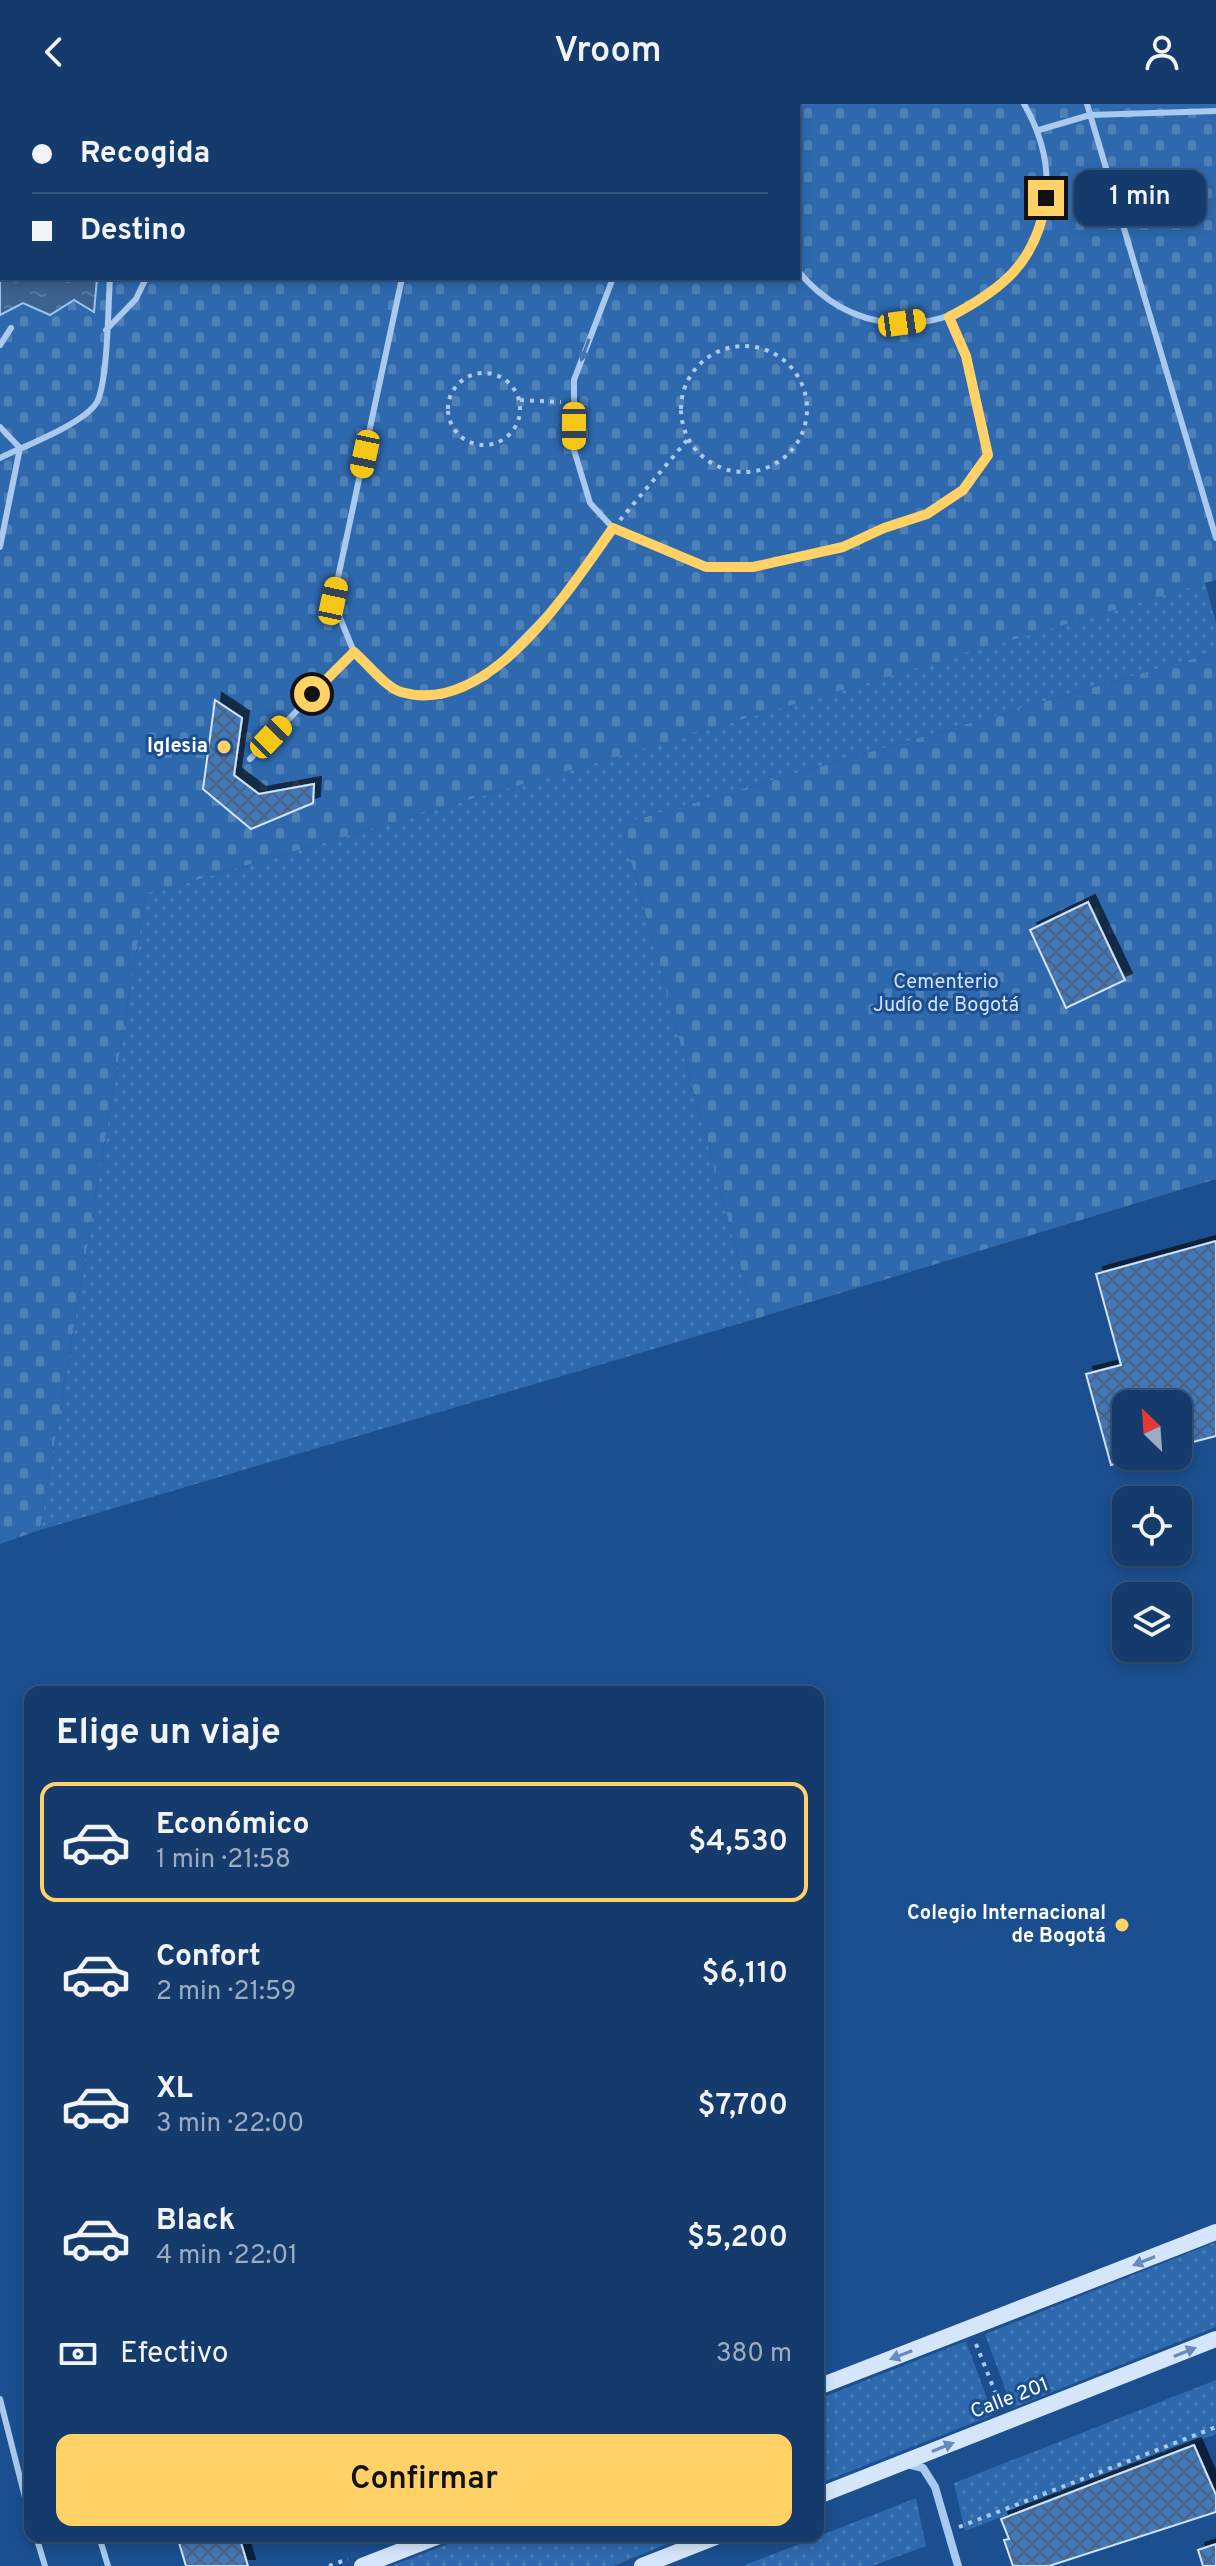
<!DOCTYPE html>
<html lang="es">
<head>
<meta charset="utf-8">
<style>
	body { margin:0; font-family:Overpass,sans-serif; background:#214673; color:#f1f3f6; height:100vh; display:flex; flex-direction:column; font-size:30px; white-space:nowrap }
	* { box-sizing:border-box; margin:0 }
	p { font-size:26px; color:#9dadc1 }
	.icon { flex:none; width:44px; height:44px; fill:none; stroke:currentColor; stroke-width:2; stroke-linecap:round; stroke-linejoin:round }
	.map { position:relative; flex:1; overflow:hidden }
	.panel { position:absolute; left:24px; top:1582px; width:800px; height:856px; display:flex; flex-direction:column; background:#143b6b; border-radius:16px; box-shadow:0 4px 12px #0003,0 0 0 2px #33557e }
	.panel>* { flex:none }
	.top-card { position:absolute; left:0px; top:0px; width:800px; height:176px; box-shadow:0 4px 12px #0003,0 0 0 2px #33557e; display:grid; align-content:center; height:176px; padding:0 32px; background:#143b6b }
	.needle { width:52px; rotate:335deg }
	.controls { position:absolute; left:1112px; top:1286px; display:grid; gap:16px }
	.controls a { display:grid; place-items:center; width:80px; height:80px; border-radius:16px; background:#143b6b; box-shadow:0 4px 12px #0003,0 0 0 2px #33557e; font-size:40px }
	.end { position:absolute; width:36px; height:36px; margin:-18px; border:10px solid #ffd166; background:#111; box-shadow:0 0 0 4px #111 }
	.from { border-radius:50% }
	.bubble { position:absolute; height:56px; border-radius:16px; background:#143b6b; box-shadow:0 4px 12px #0003,0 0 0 2px #33557e; font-size:26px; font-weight:600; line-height:56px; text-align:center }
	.car { position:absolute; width:24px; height:48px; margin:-24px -12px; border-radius:10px; box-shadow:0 0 6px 2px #0007; background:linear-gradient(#f5c518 24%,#345 0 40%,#f5c518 0 76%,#345 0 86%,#f5c518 0) }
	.top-card b { display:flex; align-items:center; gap:28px; height:76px; font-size:30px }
	.top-card b+b { border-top:2px solid #33557e }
	.top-card i { width:20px; height:20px; background:#f1f3f6 }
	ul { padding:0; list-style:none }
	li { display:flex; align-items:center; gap:24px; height:120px; margin:0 16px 12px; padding:0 16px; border:4px solid transparent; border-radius:16px }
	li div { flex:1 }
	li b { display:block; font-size:30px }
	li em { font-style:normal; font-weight:600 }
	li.selected { border-color:#ffd166 }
	li>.icon { width:72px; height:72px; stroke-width:1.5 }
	h2 { padding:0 32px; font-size:36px; line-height:96px }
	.pay { display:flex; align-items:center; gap:20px; height:88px; padding:0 32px; font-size:30px }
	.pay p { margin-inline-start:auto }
	.action { display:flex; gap:16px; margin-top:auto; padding:16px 32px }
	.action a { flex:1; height:92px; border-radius:16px; background:#ffd166; color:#111; font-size:32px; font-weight:600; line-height:92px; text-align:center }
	header { display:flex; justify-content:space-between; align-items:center; height:104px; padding:0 32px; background:#143b6b; font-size:36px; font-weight:600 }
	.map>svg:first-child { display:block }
</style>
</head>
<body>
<header><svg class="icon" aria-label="back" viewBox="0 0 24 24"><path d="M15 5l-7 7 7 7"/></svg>Vroom<svg class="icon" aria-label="person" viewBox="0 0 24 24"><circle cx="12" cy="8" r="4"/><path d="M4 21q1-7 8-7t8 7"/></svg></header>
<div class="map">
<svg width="1216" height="2462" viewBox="0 0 1216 2462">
	<defs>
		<pattern id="grass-dots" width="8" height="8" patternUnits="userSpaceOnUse" patternTransform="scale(2)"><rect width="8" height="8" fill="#2e69ad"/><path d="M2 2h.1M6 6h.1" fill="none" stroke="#4d80b9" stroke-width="1.8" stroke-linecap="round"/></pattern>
		<pattern id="cemetery-stones" width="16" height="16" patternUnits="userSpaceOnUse" patternTransform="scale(2)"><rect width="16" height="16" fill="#2e69ad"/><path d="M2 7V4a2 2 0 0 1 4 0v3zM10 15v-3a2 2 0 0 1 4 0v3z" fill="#4d80b9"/></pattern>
		<pattern id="water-ripples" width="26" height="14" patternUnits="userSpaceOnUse" patternTransform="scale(2)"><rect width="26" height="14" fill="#3c6290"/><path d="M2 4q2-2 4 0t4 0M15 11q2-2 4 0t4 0" fill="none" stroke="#597aa1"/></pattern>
		<pattern id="building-cross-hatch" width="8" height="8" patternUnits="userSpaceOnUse" patternTransform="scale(2)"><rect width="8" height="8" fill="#4478b7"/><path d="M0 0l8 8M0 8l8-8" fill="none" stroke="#486282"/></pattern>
		<filter id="shadow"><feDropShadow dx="7" dy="-7" stdDeviation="0" flood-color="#0009"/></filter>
	</defs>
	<rect width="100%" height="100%" fill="#1b4f8f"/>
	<path fill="url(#grass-dots)" d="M1205 479 1216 519V548L621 720 755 1215 40 1426 146 791Z
		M1216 2138V2223L1012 2304 985 2230Z
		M966 2237 993 2311 818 2380V2295Z
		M1216 2276V2330L965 2427 954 2379Z
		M916 2394 926 2442 872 2462H743Z
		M468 2432H688L613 2462H391Z"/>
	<path fill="url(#cemetery-stones)" fill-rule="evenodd" d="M0 0H1216V476L146 791 40 1426 0 1440ZM2 2H798V174H2Z
		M1216 548V1075L755 1215 621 720Z"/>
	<path fill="url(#water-ripples)" stroke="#9cc4f0" stroke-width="2" d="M0 148 2 174H97L94 208 74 196 50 211 23 199 0 211Z"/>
	<path fill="url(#building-cross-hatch)" stroke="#cfe3fa" stroke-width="2" filter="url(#shadow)" d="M215 596 242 614 234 671 259 690 314 680 313 699 251 725 203 685Z
		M1088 798 1125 876 1066 904 1030 826Z
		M1216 1137V1332L1178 1342V1300H1126V1357L1111 1361 1086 1270 1121 1261 1096 1170Z
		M1194 2341 1216 2391V2408L1049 2462H1013L1004 2436 1009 2435 1001 2415Z
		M177 2432H239L248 2462H186Z
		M1216 2440V2462H1203L1198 2446Z"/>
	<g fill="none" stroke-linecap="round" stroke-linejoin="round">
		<path stroke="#a9c9ee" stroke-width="4" stroke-dasharray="4 6" stroke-linecap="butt" d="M615 2 618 0
			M681 305a63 63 0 1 1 126 0a63 63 0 1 1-126 0Z
			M448 305a36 36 0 1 1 72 0a36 36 0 1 1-72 0Z
			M520 296 561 298
			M620 416 688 335
			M976 2240 1001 2303
			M959 2423 1216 2323
			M329 2462 348 2455"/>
		<path stroke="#a9c9ee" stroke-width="6" d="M51 0 54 2
			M485 0V2
			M1087 0 1216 434
			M362 2 368 0
			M788 2 790 0
			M1039 26 1090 11 1216 7
			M798 167C908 299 1115 158 1024 0
			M402 174 333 497 354 548 398 588 441 592 486 573 562 495 613 424
			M613 174 574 276V346L590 399 613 424 706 463H753L843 443 884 424 927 410 963 386 988 351 966 252 949 213
			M106 226 136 195 146 174
			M0 241 11 224
			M0 323 20 344
			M0 354C24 342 84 320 97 298 108 276 108 202 110 174
			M0 443 20 344
			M250 655 354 548
			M0 2295 30 2413
			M36 2432 45 2462
			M99 2432 108 2462"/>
		<path stroke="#a9c9ee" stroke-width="8" d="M907 2360 923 2364 935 2383 958 2462"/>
		<path stroke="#d6e6fa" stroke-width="16" d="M818 2283 1216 2128
			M818 2392 1216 2235
			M362 2462 439 2432
			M642 2462 718 2432"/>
	</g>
	<defs><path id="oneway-solid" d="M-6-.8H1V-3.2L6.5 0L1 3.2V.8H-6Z" transform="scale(2)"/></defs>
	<use fill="#4674ac" href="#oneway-solid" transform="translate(585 246) rotate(110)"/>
	<g fill="#668bba">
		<use href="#oneway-solid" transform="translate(1144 2157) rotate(158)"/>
		<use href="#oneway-solid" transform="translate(1185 2248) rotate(-22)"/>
		<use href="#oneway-solid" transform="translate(901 2251) rotate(159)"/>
		<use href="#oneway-solid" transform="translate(943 2343) rotate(-22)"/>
	</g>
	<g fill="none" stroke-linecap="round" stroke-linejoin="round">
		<path stroke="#ffd166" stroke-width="10" d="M312 590 354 548C367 559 385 583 401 588 489 614 570 484 613 424L706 463H753L843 443 884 424 927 410 963 386 988 351 966 252 949 213C1003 185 1037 158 1046 94"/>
	</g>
	<g fill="#ffd166" stroke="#1b4f8f" stroke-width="3">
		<circle cx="224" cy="643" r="8"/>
		<circle cx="1122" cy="1821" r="8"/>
	</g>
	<g text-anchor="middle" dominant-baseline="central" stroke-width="6" stroke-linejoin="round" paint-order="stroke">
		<g font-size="20" font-weight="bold" fill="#fff" stroke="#1b4f8f" text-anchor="end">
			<text x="208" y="643">Iglesia</text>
			<text x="1106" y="1810">Colegio Internacional<tspan x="1106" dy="23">de Bogotá</tspan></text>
		</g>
		<g font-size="20" fill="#cfe3fa" stroke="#1b4f8f">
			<text x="946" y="879">Cementerio<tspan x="946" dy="23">Judío de Bogotá</tspan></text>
		</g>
		<g font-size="20" fill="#fff" stroke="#1b4f8f">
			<text transform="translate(1010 2295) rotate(-21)">Calle 201</text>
		</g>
	</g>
</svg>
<div class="controls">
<a><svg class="needle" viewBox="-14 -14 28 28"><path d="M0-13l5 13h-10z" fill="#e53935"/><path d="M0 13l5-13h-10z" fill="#9dadc1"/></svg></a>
<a><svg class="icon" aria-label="locate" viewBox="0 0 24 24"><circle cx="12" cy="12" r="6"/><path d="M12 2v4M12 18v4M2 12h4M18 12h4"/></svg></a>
<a><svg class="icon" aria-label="layers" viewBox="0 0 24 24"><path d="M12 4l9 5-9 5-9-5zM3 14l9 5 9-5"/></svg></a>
</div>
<i class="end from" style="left:312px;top:590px"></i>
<i class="end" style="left:1046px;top:94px"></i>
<div class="bubble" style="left:1074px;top:66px;width:132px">1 min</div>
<i class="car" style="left:902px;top:219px;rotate:82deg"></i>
<i class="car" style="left:574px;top:322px;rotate:180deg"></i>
<i class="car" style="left:365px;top:350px;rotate:192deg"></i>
<i class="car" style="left:333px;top:497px;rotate:12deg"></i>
<i class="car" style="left:271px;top:633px;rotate:44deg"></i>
<div class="top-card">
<b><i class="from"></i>Recogida</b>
<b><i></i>Destino</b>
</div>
<section class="panel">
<h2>Elige un viaje</h2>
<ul>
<li class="selected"><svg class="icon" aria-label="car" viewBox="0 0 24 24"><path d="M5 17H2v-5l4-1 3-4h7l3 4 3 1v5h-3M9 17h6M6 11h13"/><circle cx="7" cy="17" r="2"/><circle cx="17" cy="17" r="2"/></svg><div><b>Económico</b><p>1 min · 21:58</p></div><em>$4,530</em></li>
<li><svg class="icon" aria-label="car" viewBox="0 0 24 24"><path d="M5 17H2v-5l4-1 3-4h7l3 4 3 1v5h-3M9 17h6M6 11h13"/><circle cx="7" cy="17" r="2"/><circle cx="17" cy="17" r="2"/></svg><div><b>Confort</b><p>2 min · 21:59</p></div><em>$6,110</em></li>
<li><svg class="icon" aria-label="car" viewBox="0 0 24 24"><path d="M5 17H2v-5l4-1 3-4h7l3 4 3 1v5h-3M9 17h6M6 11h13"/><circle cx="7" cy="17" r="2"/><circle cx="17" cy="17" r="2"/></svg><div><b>XL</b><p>3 min · 22:00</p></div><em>$7,700</em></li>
<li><svg class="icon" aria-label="car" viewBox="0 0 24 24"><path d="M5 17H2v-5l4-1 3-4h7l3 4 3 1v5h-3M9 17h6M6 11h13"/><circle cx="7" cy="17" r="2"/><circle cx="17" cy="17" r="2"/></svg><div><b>Black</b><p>4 min · 22:01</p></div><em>$5,200</em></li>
</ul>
<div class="pay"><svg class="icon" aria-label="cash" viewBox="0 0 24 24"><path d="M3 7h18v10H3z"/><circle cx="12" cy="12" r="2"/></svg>Efectivo<p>380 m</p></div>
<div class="action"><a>Confirmar</a></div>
</section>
</div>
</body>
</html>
